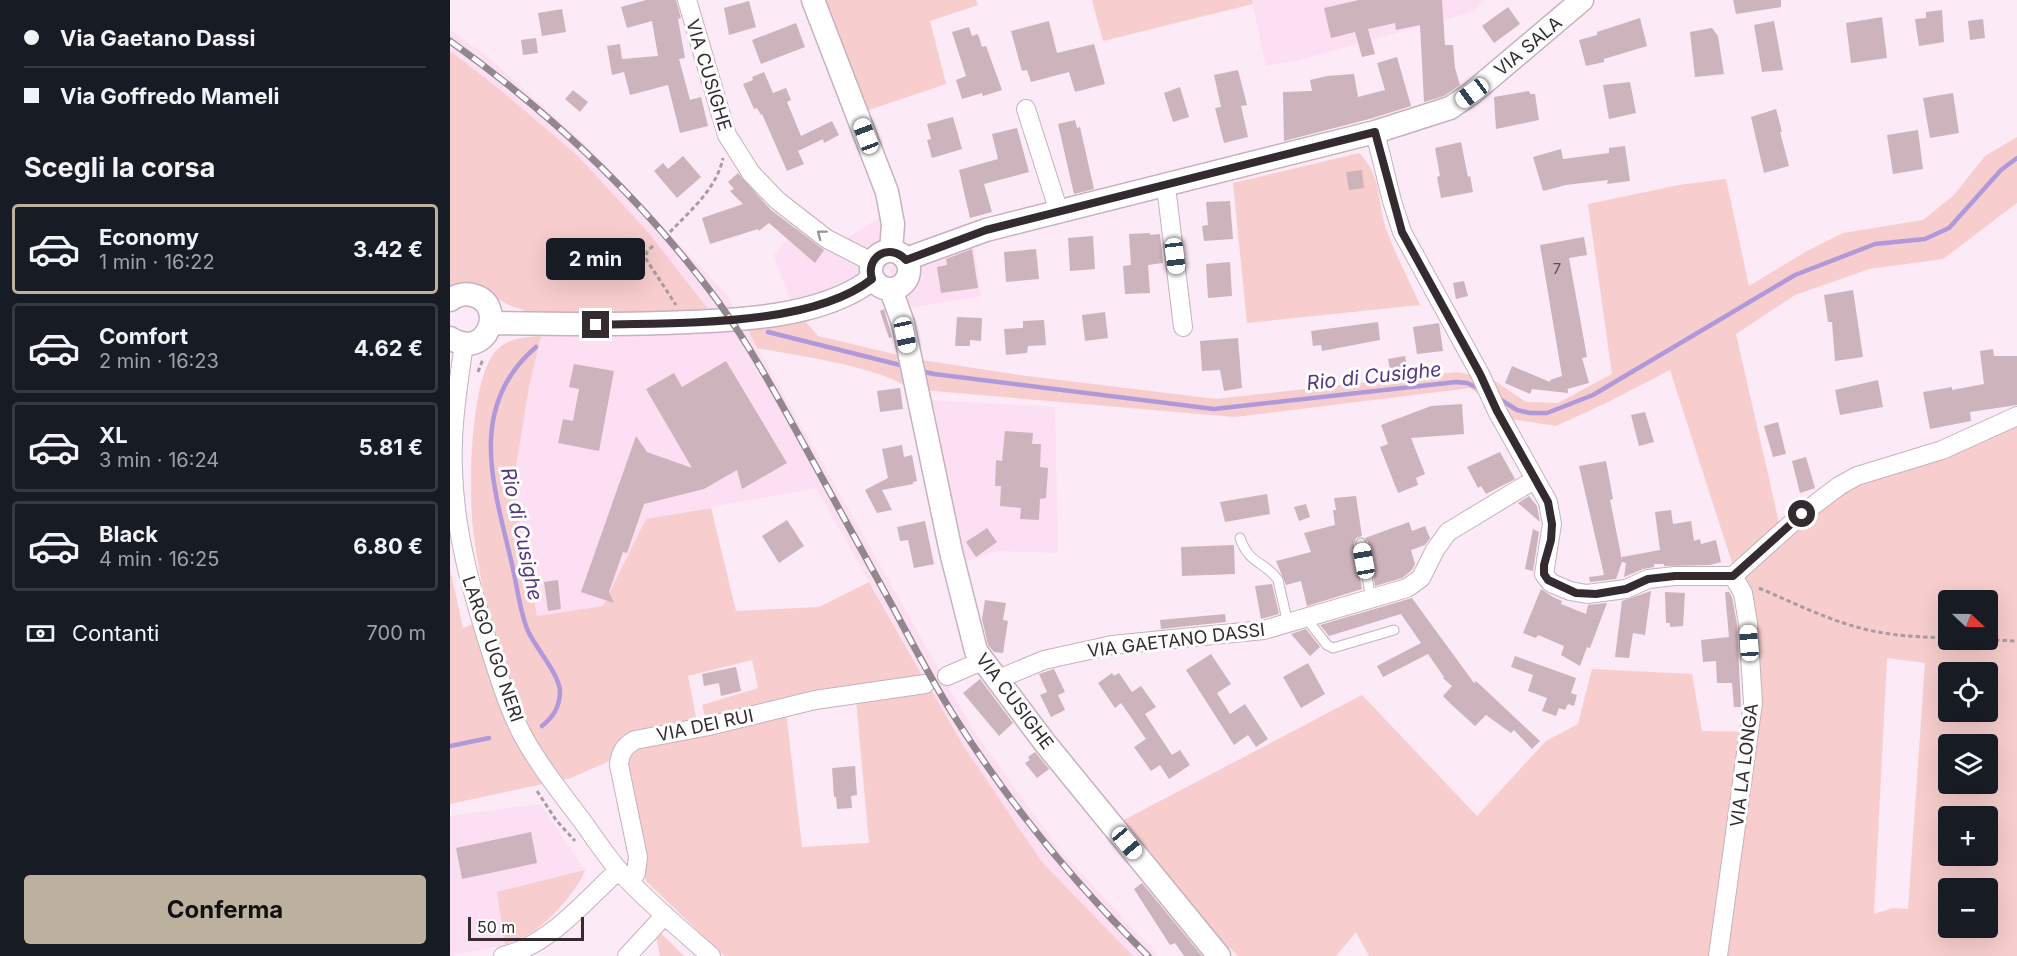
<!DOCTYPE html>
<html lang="it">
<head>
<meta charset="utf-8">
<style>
	body { margin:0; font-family:Inter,sans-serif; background:#20242c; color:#f1f3f6; height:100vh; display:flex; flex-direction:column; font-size:22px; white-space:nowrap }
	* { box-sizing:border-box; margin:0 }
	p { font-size:20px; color:#9ea1a6 }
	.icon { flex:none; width:33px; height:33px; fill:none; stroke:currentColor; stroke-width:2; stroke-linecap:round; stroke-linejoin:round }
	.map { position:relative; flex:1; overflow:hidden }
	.sheet { display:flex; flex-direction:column; background:#171b24; width:450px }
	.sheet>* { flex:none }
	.banner { display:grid; align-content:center; height:132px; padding:0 24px; background:#171b24 }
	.needle { width:39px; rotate:112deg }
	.controls { position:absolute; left:1488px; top:590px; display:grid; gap:12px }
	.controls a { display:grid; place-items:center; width:60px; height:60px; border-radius:6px; background:#171b24; box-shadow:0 6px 24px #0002; font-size:30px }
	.scale { position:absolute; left:18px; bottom:15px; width:116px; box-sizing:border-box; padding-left:6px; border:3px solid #332b30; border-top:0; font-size:16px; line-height:21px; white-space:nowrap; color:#332b30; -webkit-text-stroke:4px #fefefe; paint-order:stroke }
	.end { position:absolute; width:27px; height:27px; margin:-14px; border:8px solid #332b30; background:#fff; box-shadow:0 0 0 3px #fff }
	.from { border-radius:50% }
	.bubble { position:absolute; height:42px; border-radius:6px; background:#171b24; box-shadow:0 6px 24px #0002; font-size:20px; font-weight:700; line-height:42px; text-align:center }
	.car { position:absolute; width:18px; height:36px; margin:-18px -9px; border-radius:8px; box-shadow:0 0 4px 2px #0007; background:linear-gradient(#fff 24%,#345 0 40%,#fff 0 76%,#345 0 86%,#fff 0) }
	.banner b { display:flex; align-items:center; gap:21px; height:57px; font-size:22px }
	.banner b+b { border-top:2px solid #363941 }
	.banner i { width:15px; height:15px; background:#f1f3f6 }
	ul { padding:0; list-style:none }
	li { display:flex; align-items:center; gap:18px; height:90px; margin:0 12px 9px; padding:0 12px; border:3px solid #363941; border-radius:6px }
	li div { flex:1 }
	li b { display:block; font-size:22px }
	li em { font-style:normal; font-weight:700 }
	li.active { border-color:#bcb09e }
	li>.icon { width:54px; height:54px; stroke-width:1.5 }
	h2 { padding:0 24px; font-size:27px; line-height:72px }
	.pay { display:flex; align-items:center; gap:15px; height:66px; padding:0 24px; font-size:22px }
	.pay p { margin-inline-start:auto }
	.cta { display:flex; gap:12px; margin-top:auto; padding:12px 24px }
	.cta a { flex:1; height:69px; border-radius:6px; background:#bcb09e; color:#111; font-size:24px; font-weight:700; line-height:69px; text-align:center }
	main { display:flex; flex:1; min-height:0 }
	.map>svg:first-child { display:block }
</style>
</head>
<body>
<main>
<section class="sheet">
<div class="banner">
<b><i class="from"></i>Via Gaetano Dassi</b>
<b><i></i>Via Goffredo Mameli</b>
</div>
<h2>Scegli la corsa</h2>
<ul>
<li class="active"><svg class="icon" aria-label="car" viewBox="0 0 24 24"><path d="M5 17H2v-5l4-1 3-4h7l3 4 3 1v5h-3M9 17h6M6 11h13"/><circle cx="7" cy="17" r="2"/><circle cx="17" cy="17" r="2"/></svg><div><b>Economy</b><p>1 min · 16:22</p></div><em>3.42 €</em></li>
<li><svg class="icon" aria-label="car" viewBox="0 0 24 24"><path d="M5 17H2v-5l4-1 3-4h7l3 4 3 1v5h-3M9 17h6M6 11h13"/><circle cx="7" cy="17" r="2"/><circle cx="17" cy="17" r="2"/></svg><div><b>Comfort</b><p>2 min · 16:23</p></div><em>4.62 €</em></li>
<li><svg class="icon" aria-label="car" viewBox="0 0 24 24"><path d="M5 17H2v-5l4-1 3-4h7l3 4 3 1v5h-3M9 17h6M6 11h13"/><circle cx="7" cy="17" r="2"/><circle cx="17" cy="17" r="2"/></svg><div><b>XL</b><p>3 min · 16:24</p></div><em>5.81 €</em></li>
<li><svg class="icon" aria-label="car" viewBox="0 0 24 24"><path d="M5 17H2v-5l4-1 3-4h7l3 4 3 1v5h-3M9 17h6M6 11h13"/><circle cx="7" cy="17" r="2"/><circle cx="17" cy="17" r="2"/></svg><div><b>Black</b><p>4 min · 16:25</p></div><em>6.80 €</em></li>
</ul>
<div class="pay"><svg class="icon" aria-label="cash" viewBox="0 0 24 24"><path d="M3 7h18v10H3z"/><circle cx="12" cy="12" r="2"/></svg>Contanti<p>700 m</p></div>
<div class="cta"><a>Conferma</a></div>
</section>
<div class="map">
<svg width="1567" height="956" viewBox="0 0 1567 956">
	<rect width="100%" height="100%" fill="#fceaf6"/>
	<path fill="#fcdff2" d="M802 0H1035L1022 12 849 60 816 66Z
		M0 30 39 58 136 145 278 296 523 730 609 849 708 956H683L592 862 513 745 366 488 196 519 153 606 87 616 63 485 79 387 91 336 162 333 270 323 198 232 127 155 48 88 0 51Z
		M435 214 440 267 523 238 531 296 453 309 439 268 384 296 342 306 324 255 357 215 390 242Z
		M477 400 605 407 608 553 547 551 510 564Z
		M90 804 135 870 48 892 55 945 0 956V816Z"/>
	<path fill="#f7cdcd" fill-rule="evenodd" d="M363 0H526L528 5 480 21 496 84 404 115Z
		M642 0H802L803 4 653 41Z
		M0 51 48 88 127 155 198 232 270 324 75 311C68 308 60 306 53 302 35 292 23 277 0 286Z
		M1567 137V203L1493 259 1419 269 1345 295 1286 334 1333 540 1397 489 1501 454 1567 411V956H919L906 932 886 956H788L780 948 775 949 670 822 912 695 1027 816 1096 741 1128 724 1142 669 1242 674 1252 731 1309 732 1296 577 1283 566 1220 370 1156 403 1106 426 1062 419 1020 388 785 417 460 389C429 366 348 356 307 348L289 312 342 306 368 336 465 359 577 376 766 399 1007 372 1042 379 1076 402 1108 403 1162 374 1138 204 1229 185 1276 179 1299 286 1357 251 1393 233 1473 220 1504 195 1535 156ZM1498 600H1538V639H1498ZM1437 658 1475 663 1458 909 1443 908 1424 914ZM1498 672H1538V711H1498ZM1498 744H1538V783H1498ZM1498 816H1538V855H1498ZM1498 888H1538V927H1498Z
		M909 153C934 178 926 204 938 234 947 258 960 282 970 305L797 323 783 183Z
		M91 336 79 387 63 485 87 616 153 606 196 519 261 508 286 611 369 607 419 582 473 677 256 720 252 705 308 688 302 660 238 676 247 722 121 778 0 804V569L13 628 38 618C34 590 27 563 24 536 18 499 19 374 48 349 59 338 76 337 91 336Z
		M480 688 513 745 592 862 683 956H274L196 881 192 868 174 760 182 749 336 712 352 847 419 843 406 700Z
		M135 870C128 890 99 922 81 933 73 938 63 941 55 945L47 892Z
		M208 930 234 956H210L205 931Z"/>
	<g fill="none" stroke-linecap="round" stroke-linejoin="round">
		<path stroke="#af99da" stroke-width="4.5" d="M318 332 454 366
			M86 347C17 406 43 484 61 560 66 579 70 614 78 631 85 647 109 674 110 691 110 707 103 717 92 726
			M471 371 484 374 764 409 1006 382 1017 383 1030 389
			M1048 398 1067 410 1080 413H1097L1143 395 1345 275 1425 244 1475 239 1499 228 1551 170 1567 158
			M0 746 39 738"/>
	</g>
	<path fill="#cdb3bb" d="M196 0H226L231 18 228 19 235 58 229 59 240 100 251 97 258 126 230 133 218 85 180 95 174 72 162 75 157 46 170 44 172 59 208 56 202 21 177 28 171 7Z
		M909 0H992L995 45H1003L1005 68 1010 85 994 96 974 102 970 25 946 30 945 23 918 29 925 54 912 57 905 32 881 38 874 8Z
		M1283 0H1331V7L1286 14Z
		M299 1 306 27 279 35 274 8Z
		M1058 7 1070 24 1044 43 1032 26Z
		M112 9 116 32 92 36 88 13Z
		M1492 10 1494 42 1469 46 1465 19 1476 18V12Z
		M1432 17 1437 58 1401 63 1396 23Z
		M1190 18 1197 46 1154 59V62L1136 66 1129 40 1147 35V32Z
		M1533 19 1535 38 1520 40 1518 21Z
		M599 21 607 53 644 44 655 84 625 92 619 72 581 82 577 70 572 71 561 31Z
		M1324 21 1333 70 1312 72 1304 25Z
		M346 23 355 47 311 64 302 40Z
		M519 27 522 36 528 34 532 47 536 46 552 90 533 96 532 93 512 99 506 80 516 76 502 32Z
		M1262 28 1268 36 1274 74 1245 77 1240 32Z
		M86 38 88 53 73 55 71 40Z
		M947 57 961 106 923 118 834 141 833 92 862 91 860 80 877 76 904 74 908 97 935 90 927 63Z
		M788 70 797 105 791 106 798 137 774 143 765 108 771 107 764 75Z
		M314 72 323 93 336 88 341 100 337 102 351 136 382 121 389 135 374 143 373 139 348 151 354 164 337 171 312 114 311 115 307 108 304 109 293 84 303 80 302 77Z
		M1180 82 1186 113 1159 119 1153 85Z
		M730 87 739 117 723 122 714 93Z
		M123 90 138 102 130 112 115 99Z
		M1079 91 1080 94H1085L1089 120 1046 129 1044 97Z
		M1503 93 1509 133 1480 138 1473 98Z
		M1326 109 1332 132H1330L1339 166 1314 173 1301 117Z
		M503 117 512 149 482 158 477 140 481 139 477 124Z
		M625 120 627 128 630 127 644 189 624 194 608 124Z
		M567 128 579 172 534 184 542 212 520 218 509 170 548 159 542 134Z
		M1468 130 1473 169 1443 174 1437 135Z
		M1011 142 1018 177 1020 176 1023 192 991 198 987 177 990 176 985 148Z
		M1175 146 1180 181 1157 184 1158 180 1116 185 1093 191 1083 157 1111 149 1113 159 1159 153V148Z
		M233 156 251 177 227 198 204 171 213 163 218 169Z
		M912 170 914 188 899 190 896 172Z
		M288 173 321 210 374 250 365 263 319 223 309 231 308 229 260 244 252 218 293 204 280 191 284 189 278 182Z
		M780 201 783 239 754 241 752 226 758 225 756 202Z
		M700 233V235L710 234 713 263 698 265 700 293 675 294 673 266 681 265 679 234Z
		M643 236 645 269 620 271 618 238Z
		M1134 237 1137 255 1119 258 1137 357 1132 358 1139 383 1117 389 1118 390V393L1082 389 1080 394 1055 383 1062 366 1100 382V380L1112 376 1090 245Z
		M522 249 528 288 491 293 487 267 497 265 496 259Z
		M586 249 589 279 556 282 554 252Z
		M780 262 782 296 758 298 756 264Z
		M1014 281 1018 296 1006 299 1003 283Z
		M1403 290 1413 357 1385 361 1382 322H1378L1374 295Z
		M434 309 442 337 439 338 430 311Z
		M655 312 658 338 635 341 632 315Z
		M507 317 532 318 531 341 520 340V346H505Z
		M594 320 596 345 578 346 577 353 556 355 554 329 573 328V321Z
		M928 322 930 340 872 351 871 345 863 346 861 331Z
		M989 323 993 351 967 354 963 327Z
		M788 338 792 388 774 391 770 370 752 371 750 341Z
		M1543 349 1544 356H1567V405L1520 412 1521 421 1480 429 1473 392 1502 387V390L1534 384 1530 351Z
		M955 356 958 372 941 375 938 359Z
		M276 361 337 463 292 489 287 470 254 489 194 504 177 553 173 552 159 592 164 603 131 592 186 436 197 452 242 468 196 389 224 373 232 387Z
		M124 364 164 371 149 451 108 443 113 419 123 421 129 389 119 387Z
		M1428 380 1433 407 1390 415 1385 390Z
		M450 388 453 409 430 412 427 391Z
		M1012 404 1014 434 961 438 975 474 966 478 968 485 948 493 930 447 938 444 931 425 981 406Z
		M1195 412 1204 442 1189 446 1181 415Z
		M1328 422 1336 454 1323 457 1314 426Z
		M555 431 583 433 582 444H591L590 467 598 468 596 498 590 499 589 520 570 519 571 508 550 506 551 486H545L546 460 552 461Z
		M452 445 454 457 462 455 467 481 463 482V484L432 490 442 510 427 513 415 490 438 478 432 449Z
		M1050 452 1065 479 1036 494 1031 486 1028 488 1017 467Z
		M1356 457 1365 488 1350 493 1342 461Z
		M1156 461 1163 499 1160 500 1172 560V557L1210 550 1205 512 1221 510 1223 524 1241 521 1244 541 1250 539 1251 544 1266 540 1271 562 1260 565 1214 566V564H1204V567L1193 569 1174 577 1176 563 1172 562 1166 579 1140 582 1139 577 1154 575 1129 466Z
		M817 494 820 514 775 522 770 502Z
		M906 496 912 536 906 538 904 544 912 589 857 606 851 581 836 585 826 561 861 552 854 533 885 525 883 510H886L884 498Z
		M1079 496 1087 506 1090 522 1068 503Z
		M856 504 860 517 849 521 844 507Z
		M337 520 354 546 329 563 312 536Z
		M475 521 484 564 464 568 458 540 450 541 447 527Z
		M959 522 962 531 975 526 980 538 975 545 961 550 965 564 962 570 952 578 925 586 918 542 915 538Z
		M537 528 547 542 526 557 516 542Z
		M1083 529 1089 532 1083 571 1075 569Z
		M784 545 785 574 732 576 731 547Z
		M108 580 111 609 98 611 94 582Z
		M822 584 829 614 811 619 805 586Z
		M1091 589 1103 597 1112 601 1111 604 1136 614 1138 605 1157 603 1140 648 1137 647 1130 666 1111 655 1114 646 1088 635 1086 638 1073 633Z
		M1201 591 1195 635 1183 633 1179 658 1165 657 1172 601Z
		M1215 592 1235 593 1233 626 1220 627V623H1216Z
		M1275 592H1279L1282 597 1287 624 1291 707H1284L1282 683H1267L1266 661 1253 662 1251 640 1279 637Z
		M962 598 1024 683 1026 681 1090 741 1082 749 1064 730 1061 733 1036 715 1025 726 1003 706 993 696 1002 686 993 678 994 677 978 654 933 677 927 666 971 643 951 614 879 636 870 625Z
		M535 600 556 603 553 620 558 621 553 653 544 652 538 645 532 619Z
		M775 614 776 622 711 629 710 620Z
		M856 629 870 647 860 656 841 634Z
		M761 654 781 684 767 693 780 714 795 704 818 739 806 747 798 735 784 745 736 670Z
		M1065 656 1126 678 1121 693 1127 695 1124 706 1118 704 1115 710 1109 708 1106 716 1092 711 1097 698 1078 691 1083 675 1061 667Z
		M858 663 875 694 851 708 833 677Z
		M286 667 291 691 271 696 269 683 254 686 252 674Z
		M604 669 615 692 608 695 615 710 601 717 590 695 597 692 589 674Z
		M662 673 664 676 669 673 682 692 691 686 706 707 695 714 722 755 730 750 740 765 719 779 710 765 701 771 684 747 696 739 671 703 665 708 648 683Z
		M530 679 563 723 549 736 513 693Z
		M585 752 599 769 587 778 575 763 580 760 578 757Z
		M405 766 407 795 401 796 402 808 387 809 386 797H384L382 768Z
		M81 832 87 863 12 879 6 848Z
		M692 883 752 956H734L725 943 720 945 684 889Z"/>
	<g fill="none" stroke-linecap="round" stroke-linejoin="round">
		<defs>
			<path id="service" d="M790 538C800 566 814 560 828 580L838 624
				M911 543 921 599
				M856 618 877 645 883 648 944 630"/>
			<path id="minor" d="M237 0 277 135 301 173 328 201 377 239 422 262
				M576 109 609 212
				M925 132 942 201 952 232 1030 374 1047 411 1098 502 1102 524 1094 574 1101 583 1120 591 1137 594 1176 589 1198 579 1225 576H1283L1352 514 1389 486 1407 476 1492 450 1567 416
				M716 186 733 327
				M14 344C8 386 1 428 3 471 5 534 22 592 41 652 50 680 59 710 73 736 90 767 112 794 133 822 145 839 157 857 171 873 199 903 230 929 261 956
				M497 676 532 661
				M546 680 594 660 662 645 814 630 957 588 971 578 985 550 998 532 1084 480
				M180 882 186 873 188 857 169 765C170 753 174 746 185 740L259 726 365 700 475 684
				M53 956C100 945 134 901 169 870
				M177 956 215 915
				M1268 956 1303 703 1298 623 1293 593 1283 576"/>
			<path id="tertiary" d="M363 0 437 192 443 224 441 251
				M421 270a19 19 0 1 1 38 0a19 19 0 1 1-38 0Z
				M456 259 536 230 925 132 1000 108 1022 93 1132 0
				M441 290 453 323 501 552 526 651 595 743 769 956
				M0 300C7 295 14 293 22 295 58 303 38 362 0 338
				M41 323C98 324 154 325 210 323 274 321 370 320 422 279"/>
		</defs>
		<use href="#service" stroke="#c6b1bf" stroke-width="11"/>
		<use href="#minor" stroke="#c6b1bf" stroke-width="20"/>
		<use href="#tertiary" stroke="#c6b1bf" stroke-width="25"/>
		<path stroke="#a99ba4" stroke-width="3" stroke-dasharray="4.5 3" stroke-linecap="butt" d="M220 232C240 211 267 188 273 158
			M203 246 197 251 196 259 226 305
			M28 372 33 359
			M1309 588C1344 603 1378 620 1414 629 1442 636 1470 637 1498 638
			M1515 639 1567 641
			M87 791 106 820 125 841"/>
		<use href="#service" stroke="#fff" stroke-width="9"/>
		<use href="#minor" stroke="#fff" stroke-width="18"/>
		<use href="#tertiary" stroke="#fff" stroke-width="22"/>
		<defs>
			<path id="rail" d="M0 41C101 113 193 200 267 300 300 346 327 396 354 445 384 500 414 554 444 609 463 645 482 681 504 716 558 802 625 884 698 956"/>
		</defs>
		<use href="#rail" stroke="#93878f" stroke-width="7"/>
		<use href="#rail" stroke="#fefefe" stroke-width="4.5" stroke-dasharray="14" stroke-linecap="butt"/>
	</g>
	<defs><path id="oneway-chevron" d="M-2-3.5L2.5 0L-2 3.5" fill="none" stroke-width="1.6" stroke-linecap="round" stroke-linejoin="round" transform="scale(1.5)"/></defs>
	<use stroke="#999598" href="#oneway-chevron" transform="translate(371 234) rotate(-143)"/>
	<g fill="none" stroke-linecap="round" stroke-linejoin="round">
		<path stroke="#332b30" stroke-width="8" d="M146 325C224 322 360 328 422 279 415 257 439 242 456 260L536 230 925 132 952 232 1030 374 1047 411 1098 502 1102 524 1101 540 1094 565V574L1098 580 1126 593 1146 594 1176 589 1198 579 1225 576H1283L1352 514"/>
	</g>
	<g text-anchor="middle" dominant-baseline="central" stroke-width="6" stroke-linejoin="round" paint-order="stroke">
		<g font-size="15" fill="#5a4d53">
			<text x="1107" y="268">7</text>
		</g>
		<g font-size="18" fill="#332b30" stroke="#fefefe">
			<text transform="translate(1078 46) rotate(-40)">VIA SALA</text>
			<text transform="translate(259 75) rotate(73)">VIA CUSIGHE</text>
			<text transform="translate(726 640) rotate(-7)">VIA GAETANO DASSI</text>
			<text transform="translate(43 649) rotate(71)">LARGO UGO NERI</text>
			<text transform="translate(565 701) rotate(53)">VIA CUSIGHE</text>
			<text transform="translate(255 725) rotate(-12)">VIA DEI RUI</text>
			<text transform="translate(1294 765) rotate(-83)">VIA LA LONGA</text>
		</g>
		<g font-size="20" font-style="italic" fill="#553683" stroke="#fefefe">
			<text transform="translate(924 376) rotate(-6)">Rio di Cusighe</text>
			<text transform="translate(72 534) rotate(78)">Rio di Cusighe</text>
		</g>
	</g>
</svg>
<div class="controls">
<a><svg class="needle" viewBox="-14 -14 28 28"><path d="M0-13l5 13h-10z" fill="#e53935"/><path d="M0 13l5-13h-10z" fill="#9ea1a6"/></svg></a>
<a><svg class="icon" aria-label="locate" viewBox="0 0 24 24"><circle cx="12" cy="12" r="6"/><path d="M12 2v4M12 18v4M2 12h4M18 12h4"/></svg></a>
<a><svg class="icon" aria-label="layers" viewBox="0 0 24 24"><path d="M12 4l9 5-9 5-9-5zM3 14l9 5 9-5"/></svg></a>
<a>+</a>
<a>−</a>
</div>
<div class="scale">50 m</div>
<i class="end from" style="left:1352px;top:514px"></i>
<i class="end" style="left:146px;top:325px"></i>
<div class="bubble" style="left:96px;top:238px;width:99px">2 min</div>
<i class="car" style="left:1022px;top:93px;rotate:233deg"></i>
<i class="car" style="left:416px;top:136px;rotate:339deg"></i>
<i class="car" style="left:725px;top:256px;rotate:173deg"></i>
<i class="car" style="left:455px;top:335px;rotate:168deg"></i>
<i class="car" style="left:914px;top:561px;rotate:350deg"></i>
<i class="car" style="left:1299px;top:643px;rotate:356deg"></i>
<i class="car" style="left:677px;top:843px;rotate:140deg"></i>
</div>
</main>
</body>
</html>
